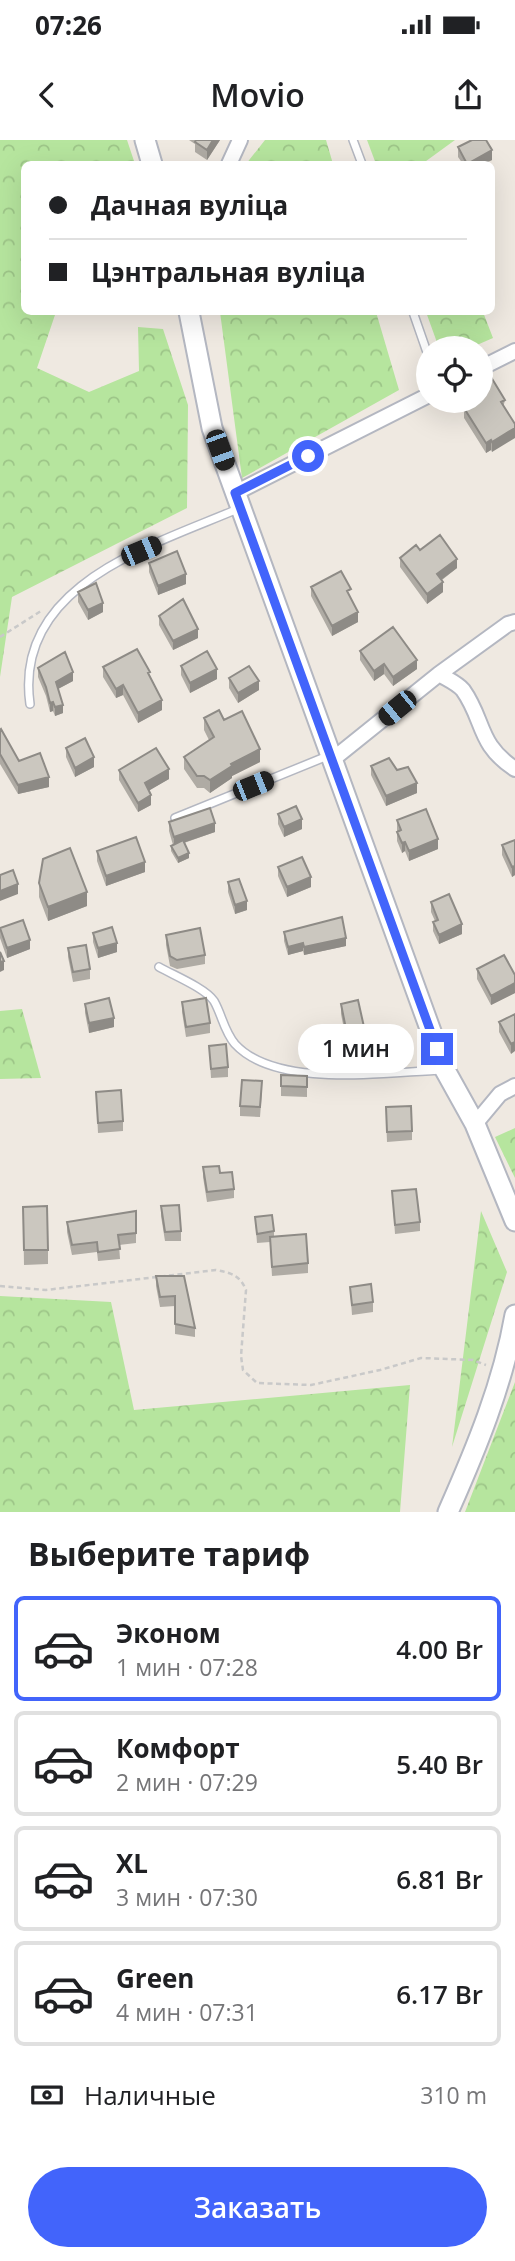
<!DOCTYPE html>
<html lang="ru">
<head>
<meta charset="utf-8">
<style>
	body { margin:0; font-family:"Open Sans",sans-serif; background:#f2f2f2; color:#202124; height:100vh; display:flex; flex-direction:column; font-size:26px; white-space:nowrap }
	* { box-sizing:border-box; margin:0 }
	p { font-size:23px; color:#757577 }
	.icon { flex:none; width:38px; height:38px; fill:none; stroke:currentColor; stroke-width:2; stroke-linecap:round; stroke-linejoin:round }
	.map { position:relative; height:1372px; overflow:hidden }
	.drawer { display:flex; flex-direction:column; background:#fff; flex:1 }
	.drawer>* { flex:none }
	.banner { position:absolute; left:21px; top:21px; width:474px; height:154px; border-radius:10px; box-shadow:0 7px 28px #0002; display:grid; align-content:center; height:154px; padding:0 28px; background:#fff }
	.fabs { position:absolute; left:416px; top:196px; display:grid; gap:14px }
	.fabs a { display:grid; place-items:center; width:77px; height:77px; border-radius:50%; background:#fff; box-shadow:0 7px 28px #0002; font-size:35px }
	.end { position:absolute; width:32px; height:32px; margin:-16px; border:9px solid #4264fb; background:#fff; box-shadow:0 0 0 4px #fff }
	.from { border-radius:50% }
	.bubble { position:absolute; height:49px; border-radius:24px; background:#fff; box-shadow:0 7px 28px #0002; font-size:23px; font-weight:600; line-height:49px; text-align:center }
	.car { position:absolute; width:21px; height:42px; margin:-21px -10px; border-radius:9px; box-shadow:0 0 5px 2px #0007; background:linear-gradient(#222 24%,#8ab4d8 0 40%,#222 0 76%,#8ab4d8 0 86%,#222 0) }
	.banner b { display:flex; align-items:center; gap:24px; height:66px; font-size:26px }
	.banner b+b { border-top:2px solid #e0e0e0 }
	.banner i { width:18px; height:18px; background:#202124 }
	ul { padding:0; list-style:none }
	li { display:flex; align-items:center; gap:21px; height:105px; margin:0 14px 10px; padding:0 14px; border:4px solid #e0e0e0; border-radius:10px }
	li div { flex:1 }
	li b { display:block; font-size:26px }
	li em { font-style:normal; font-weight:600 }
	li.on { border-color:#4264fb }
	li>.icon { width:63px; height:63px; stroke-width:1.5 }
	h2 { padding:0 28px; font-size:32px; line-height:84px }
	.pay { display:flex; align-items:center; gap:18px; height:77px; padding:0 28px; font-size:26px }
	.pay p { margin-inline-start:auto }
	.action { display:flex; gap:14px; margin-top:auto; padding:14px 28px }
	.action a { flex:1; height:80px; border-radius:42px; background:#4264fb; color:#fff; font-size:28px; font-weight:600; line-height:80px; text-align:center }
	.status { display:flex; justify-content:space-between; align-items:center; height:49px; padding:0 35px; background:#fff; direction:ltr }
	.status svg { height:19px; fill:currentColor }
	header { display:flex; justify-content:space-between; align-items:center; height:91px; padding:0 28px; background:#fff; font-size:32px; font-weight:600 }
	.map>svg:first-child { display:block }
</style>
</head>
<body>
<div class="status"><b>07:26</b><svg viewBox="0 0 49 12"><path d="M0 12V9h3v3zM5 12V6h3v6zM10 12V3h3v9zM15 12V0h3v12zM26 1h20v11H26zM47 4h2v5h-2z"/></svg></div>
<header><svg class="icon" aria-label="back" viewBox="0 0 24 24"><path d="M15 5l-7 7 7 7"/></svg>Movio<svg class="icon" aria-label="share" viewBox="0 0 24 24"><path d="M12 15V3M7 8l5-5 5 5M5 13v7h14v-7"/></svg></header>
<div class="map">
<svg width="515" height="1372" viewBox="0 0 515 1372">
	<defs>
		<pattern id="forest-crowns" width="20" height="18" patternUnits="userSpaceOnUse" patternTransform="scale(1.75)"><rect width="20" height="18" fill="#b6e59e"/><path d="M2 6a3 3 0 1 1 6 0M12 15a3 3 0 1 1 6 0" fill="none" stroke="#9dc588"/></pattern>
	</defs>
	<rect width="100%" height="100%" fill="#efe9e1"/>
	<path fill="url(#forest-crowns)" d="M0 0H127L135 24H24V172H56L37 228 89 252 139 231 138 187 163 189 188 265 187 368 12 457 0 537Z
		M265 0H326L333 24H246Z
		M367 0H455L422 24H376Z
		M220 172H376L399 250 242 338Z
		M426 172H483L493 198 470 208H439Z
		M22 869 41 938 0 939V871Z
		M515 988V1038L495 997Z
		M481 1071 507 1132 452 1307Z
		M0 1156 111 1162 134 1270 410 1245 400 1372H0Z
		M515 1242V1372H465Z"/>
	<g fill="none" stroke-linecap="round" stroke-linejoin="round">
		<defs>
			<path id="lane" d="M353 0 362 24
				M413 172 429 218
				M30 564C13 444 154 405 240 368
				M175 678 330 615
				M159 827C173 835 205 848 214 861 222 875 224 891 235 904 276 949 386 932 443 930"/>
			<path id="street" d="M229 24 240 0
				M481 228 515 211
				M235 353 429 255
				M439 534C447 539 457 543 463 550 485 581 477 604 515 629
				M332 620 439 534 508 484 515 482
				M475 984 500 954 515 946"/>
			<path id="secondary" d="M145 0 152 24
				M189 172 212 288 241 368 445 930 475 984 515 1081
				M448 1372C476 1309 503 1244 515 1175"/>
		</defs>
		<use href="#lane" stroke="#b4b7c1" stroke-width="10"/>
		<use href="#street" stroke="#b4b7c1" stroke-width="18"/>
		<use href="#secondary" stroke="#b4b7c1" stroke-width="23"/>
		<path stroke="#c9c9c9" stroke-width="2.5" stroke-dasharray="5 3.5" stroke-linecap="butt" d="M0 497 41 471
			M0 1146 46 1150 216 1130C231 1133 240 1135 246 1150L241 1216 243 1230 257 1243 311 1245 380 1230 421 1218 473 1220 486 1225"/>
		<use href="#lane" stroke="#fff" stroke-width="7"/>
		<use href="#street" stroke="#fff" stroke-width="14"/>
		<use href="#secondary" stroke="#fff" stroke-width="19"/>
	</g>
	<path fill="#afaba4" d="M189 0H220L207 20 195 12V4Z
		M458 7 492 20 483 24H463L458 17Z
		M505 260 492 312 491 310 486 313 464 278V268L471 264 469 261Z
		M420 410 457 428 442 440 443 452 427 464 400 427V418Z
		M149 423 186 444 158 455 149 432Z
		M311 447 351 459 358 482 332 496 311 456Z
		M78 452 103 472 88 480 78 462Z
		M159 476 198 498 173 510 159 485Z
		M360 511 417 529 393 546 384 534 374 541 360 520Z
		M181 526 217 539 190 553 181 535Z
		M103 527 150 537 162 570 138 583 123 555 116 558 103 537Z
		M38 528 73 541 58 549 63 573 55 576 53 571 50 572 46 556 38 537Z
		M229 538 259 550 238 563 229 548Z
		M204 578 224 580 260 622 232 636V638L210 653 204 648H197L184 629V617L209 600 204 590Z
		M0 590 19 621 49 647 18 654 0 624Z
		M66 608 94 627 75 637 66 617Z
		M371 626 397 630 417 653 386 666 371 635Z
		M119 630 169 639 149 650 151 665 138 672 119 640Z
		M278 674 302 689 284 697 278 684Z
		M397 680 438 709 409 721 405 711 402 713 397 701Z
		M169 682 215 692 184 703 189 718 178 723 171 711V706L173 705 169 691Z
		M515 700V735L512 737 502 715V705Z
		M97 711 145 732 106 746 97 721Z
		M278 727 311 747 287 757 278 736Z
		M228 742 247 770 235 774 228 752Z
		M39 743 87 766 48 781 39 757Z
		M431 762 462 794 439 804 433 791V782L435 781 431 772Z
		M0 788 30 809 7 818 0 798Z
		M284 792 346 806 304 815 303 811 288 815 284 801Z
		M93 793 117 812 98 818 93 802Z
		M166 795 205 815V824L177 829 170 826 166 805Z
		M68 808 90 829V839L73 842 68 817Z
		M477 829 515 835V853L491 865 477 839Z
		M182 862 210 883V893L186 897 182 872Z
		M85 864 114 887 89 893 85 873Z
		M341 864 366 896 382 918 357 924 350 898 346 899 341 874Z
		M515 874 511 914 499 892V882Z
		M209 906 228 927V937L211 938Z
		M281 935 307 936V957L281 956Z
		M262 951 260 977 240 976V966Z
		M96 952 123 981V991L98 993Z
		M386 977 412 991V1000L387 1002Z
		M203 1027 220 1033 234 1049V1058L207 1062 203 1037Z
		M392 1051 420 1082V1091L395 1094Z
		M161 1066 181 1091V1101H165L161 1076Z
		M23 1067 48 1110V1124L24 1125Z
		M136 1071V1103L119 1105 120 1119 98 1121 97 1112 72 1115 67 1092V1082Z
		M255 1077 274 1091V1097L308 1123V1133L272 1136 270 1102 257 1103Z
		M156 1136H184L195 1188V1197L175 1194V1166L160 1167 156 1146Z
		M350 1147 373 1162V1172L352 1175Z"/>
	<path fill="#8e8b86" d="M213 0H220L207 20V10Z
		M492 10V20L483 24H467Z
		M515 288V298L492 312V302Z
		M491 300V310L486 313V303Z
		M457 419V428L437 443V434Z
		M186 434V444L158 455V446Z
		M443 442V452L427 464V454Z
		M103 463V472L88 480V470Z
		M358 472V482L332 496V486Z
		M198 489V498L173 510V501Z
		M417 520V529L393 546V537Z
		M384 524V534L374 541V531Z
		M217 529V539L190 553V543Z
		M73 532V541L56 550V542Z
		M259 541V550L238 563V553Z
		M123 545V555L116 558V549Z
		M162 560V570L138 583V573Z
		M53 562V571L50 572V563Z
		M63 565V573L55 576V567Z
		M260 609V622L232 636V638L210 653V640L231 624Z
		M94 617V627L75 637V628Z
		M169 629V639L145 653V643Z
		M49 637V647L18 654V645Z
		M417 643V653L386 666V656Z
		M151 655V665L138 672V663Z
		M302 679V689L284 697V687Z
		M215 683V692L174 706V697Z
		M438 699V709L409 721V711Z
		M405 702V711L402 713V703Z
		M189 713V718L178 723V718Z
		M145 722V732L106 746V736Z
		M515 726V735L512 737V727Z
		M311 737V747L287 757V747Z
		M18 744V754L0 761V751Z
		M87 752V766L48 781V767Z
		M247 761V770L235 774V765Z
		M462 784V794L439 804V795Z
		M346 798V806L304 815V807Z
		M30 800V809L7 818V808Z
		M117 803V812L98 818V808Z
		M303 803V811L288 815V807Z
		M4 821V830L0 832V822Z
		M515 843V853L491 865V856Z
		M114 878V887L89 893V883Z
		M350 888V898L346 899V889Z
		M515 902V911L511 914V904Z
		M382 908V918L357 924V914Z"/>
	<path fill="#cbc7bf" stroke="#8e8b86" stroke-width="2" d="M196 0H213L207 10 195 2Z
		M472 0H486L492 10 467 24 458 7Z
		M491 237 505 260 501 262 515 284V288L492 302 491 300 486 303 464 268 475 261H481V243Z
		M440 395 457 419 437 434 443 442 427 454 400 418 416 405 420 410Z
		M177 411 186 434 158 446 149 423Z
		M341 431 351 449 347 451 358 472 332 486 311 447Z
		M96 443 103 463 88 470 78 452Z
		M183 459 198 489 173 501 159 476Z
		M393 487 417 520 393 537 384 524 374 531 360 511Z
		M137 509 150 532 148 533 162 560 138 573 123 545 116 549 103 527Z
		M207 511 217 529 190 543 181 526Z
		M65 512 73 532 56 542 63 565 55 567 53 562 50 563 46 547 38 528Z
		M249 526 259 541 238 553 229 538Z
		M219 570 224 580 242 571 260 609 231 624 232 626 210 640 204 636H197L184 617 214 597 204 578Z
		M1 589 19 621 40 613 49 637 18 645 0 614V590Z
		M85 598 94 617 75 628 66 608Z
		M156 608 169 629 145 643 151 655 138 663 119 630Z
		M389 618 397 630 408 627 417 643 386 656 371 626Z
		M296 666 302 679 284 687 278 674Z
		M210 668 215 683 174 697 169 682Z
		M426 669 438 699 409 711 405 702 402 703 397 692 401 690 397 680Z
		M136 697 145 722 106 736 97 711Z
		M183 700 189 713 178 718 171 706Z
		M515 700V726L512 727 502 705Z
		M70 708 87 752 48 767 39 743 43 719Z
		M302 717 311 737 287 747 278 727Z
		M13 730 18 744 0 751V735Z
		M239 739 247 761 235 765 228 742Z
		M449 754 462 784 439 795 433 782 438 780 431 762Z
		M342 777 346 798 304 807 303 803 288 807 284 792Z
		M23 780 30 800 7 808 0 788Z
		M112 787 117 803 98 808 93 793Z
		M200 788 205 815 177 820 170 816 166 795Z
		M86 805 90 829 73 832 68 808Z
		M0 812 4 821 0 822Z
		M504 815 515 835V843L491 856 477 829Z
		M109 858 114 878 89 883 85 864Z
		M206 858 210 883 186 887 182 862Z
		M358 860 366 896 378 893 382 908 357 914 350 888 346 889 341 864Z
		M515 874V902L511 904 499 882Z
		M226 904 228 927 211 929 209 906Z
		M281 935 307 936V947L281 946Z
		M242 940 262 941 260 967 240 966Z
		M121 950 123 981 98 983 96 952Z
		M411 966 412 991 387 992 386 967Z
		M219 1026 220 1033 232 1032 234 1049 207 1052 203 1027Z
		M416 1049 420 1082 395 1085 392 1051Z
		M179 1065 181 1091 165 1092 161 1066Z
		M47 1066 48 1110H24L23 1067Z
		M136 1071V1093L118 1095 120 1109 98 1112 97 1102 72 1105 67 1082Z
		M272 1075 274 1091 257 1094 255 1077Z
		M306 1094 308 1123 272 1127 270 1097Z
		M156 1136H184L195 1188 175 1184V1156L160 1157Z
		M371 1144 373 1162 352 1165 350 1147Z"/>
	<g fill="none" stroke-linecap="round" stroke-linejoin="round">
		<path stroke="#4264fb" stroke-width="9" d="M308 316 235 353 437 909"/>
	</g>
</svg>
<div class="fabs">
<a><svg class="icon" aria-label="locate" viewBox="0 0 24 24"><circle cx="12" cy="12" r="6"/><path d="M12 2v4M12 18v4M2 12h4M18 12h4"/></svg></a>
</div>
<i class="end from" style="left:308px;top:316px"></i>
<i class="end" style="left:437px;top:909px"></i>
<div class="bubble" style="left:298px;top:884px;width:116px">1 мин</div>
<i class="car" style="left:220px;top:310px;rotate:160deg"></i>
<i class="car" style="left:141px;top:411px;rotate:67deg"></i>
<i class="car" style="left:397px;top:568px;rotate:231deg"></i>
<i class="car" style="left:253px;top:646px;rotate:68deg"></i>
<div class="banner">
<b><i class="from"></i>Дачная вуліца</b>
<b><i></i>Цэнтральная вуліца</b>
</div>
</div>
<section class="drawer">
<h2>Выберите тариф</h2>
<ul>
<li class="on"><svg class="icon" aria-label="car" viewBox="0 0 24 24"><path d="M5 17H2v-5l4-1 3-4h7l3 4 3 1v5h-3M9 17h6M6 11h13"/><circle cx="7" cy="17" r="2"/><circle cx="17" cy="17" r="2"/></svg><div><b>Эконом</b><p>1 мин · 07:28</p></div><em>4.00 Br</em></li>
<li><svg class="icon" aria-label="car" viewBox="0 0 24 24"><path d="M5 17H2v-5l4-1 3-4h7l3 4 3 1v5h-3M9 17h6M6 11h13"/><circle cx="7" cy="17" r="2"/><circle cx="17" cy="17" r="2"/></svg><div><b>Комфорт</b><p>2 мин · 07:29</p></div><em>5.40 Br</em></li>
<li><svg class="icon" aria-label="car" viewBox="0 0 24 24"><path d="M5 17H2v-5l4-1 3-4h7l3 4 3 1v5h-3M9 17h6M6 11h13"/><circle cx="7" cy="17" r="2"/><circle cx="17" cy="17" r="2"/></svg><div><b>XL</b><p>3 мин · 07:30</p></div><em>6.81 Br</em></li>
<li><svg class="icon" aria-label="car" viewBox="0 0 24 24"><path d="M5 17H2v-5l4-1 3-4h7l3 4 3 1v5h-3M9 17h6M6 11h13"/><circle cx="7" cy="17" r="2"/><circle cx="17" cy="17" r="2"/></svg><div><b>Green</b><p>4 мин · 07:31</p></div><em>6.17 Br</em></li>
</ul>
<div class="pay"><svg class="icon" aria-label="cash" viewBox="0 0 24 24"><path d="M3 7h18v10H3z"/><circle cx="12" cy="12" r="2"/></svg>Наличные<p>310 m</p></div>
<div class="action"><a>Заказать</a></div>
</section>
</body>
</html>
